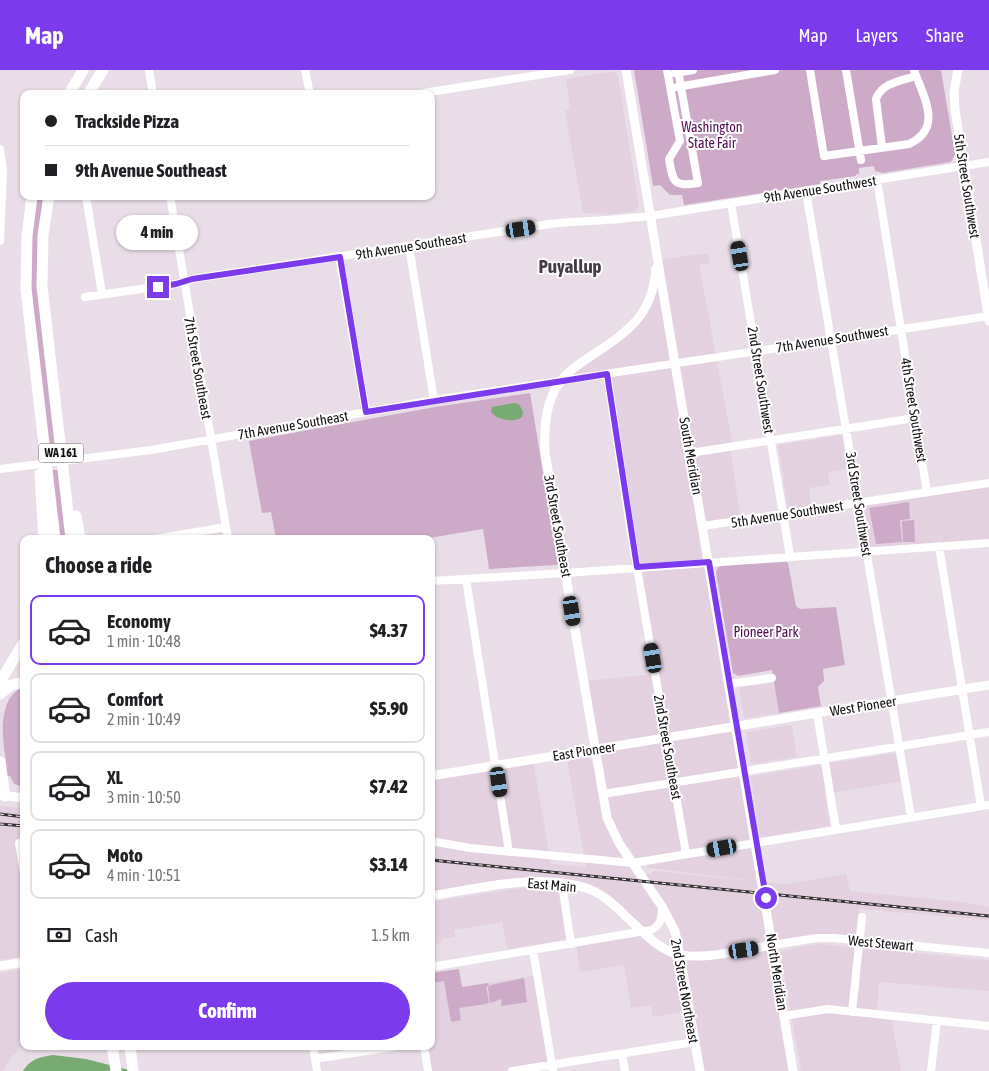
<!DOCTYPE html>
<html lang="en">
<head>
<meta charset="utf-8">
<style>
	body { margin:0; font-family:"Asap Condensed",sans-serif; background:#f2f2f2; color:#202124; height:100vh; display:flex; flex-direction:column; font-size:19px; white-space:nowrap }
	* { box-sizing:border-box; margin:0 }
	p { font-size:16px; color:#757577 }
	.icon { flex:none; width:28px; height:28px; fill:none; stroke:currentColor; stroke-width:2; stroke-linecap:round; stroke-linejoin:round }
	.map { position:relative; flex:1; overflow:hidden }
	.details { position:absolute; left:20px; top:465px; width:415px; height:515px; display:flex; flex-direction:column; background:#fff; border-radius:10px; box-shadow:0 1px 4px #0004 }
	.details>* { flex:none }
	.top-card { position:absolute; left:20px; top:20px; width:415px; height:110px; border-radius:10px; box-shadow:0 1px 4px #0004; display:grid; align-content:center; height:110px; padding:0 25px; background:#fff }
	.end { position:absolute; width:22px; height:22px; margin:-11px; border:6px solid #7c3aed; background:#fff; box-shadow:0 0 0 2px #fff }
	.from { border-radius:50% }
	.bubble { position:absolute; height:35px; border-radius:18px; background:#fff; box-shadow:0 1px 4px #0004; font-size:16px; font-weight:800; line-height:35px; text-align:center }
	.car { position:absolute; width:15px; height:30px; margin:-15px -8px; border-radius:6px; box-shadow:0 0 4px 1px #0007; background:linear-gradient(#222 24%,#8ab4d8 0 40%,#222 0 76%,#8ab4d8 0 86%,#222 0) }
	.top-card b { display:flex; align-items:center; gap:18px; height:48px; font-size:19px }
	.top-card b+b { border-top:1px solid #e0e0e0 }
	.top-card i { width:12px; height:12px; background:#202124 }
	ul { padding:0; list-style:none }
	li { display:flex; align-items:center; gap:15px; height:70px; margin:0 10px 8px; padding:0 15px; border:2px solid #e0e0e0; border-radius:10px }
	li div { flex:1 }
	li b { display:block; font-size:19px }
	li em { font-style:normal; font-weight:800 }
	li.current { border-color:#7c3aed }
	li>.icon { width:45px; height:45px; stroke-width:1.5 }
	h2 { padding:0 25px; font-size:22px; line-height:60px }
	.pay { display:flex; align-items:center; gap:12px; height:55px; padding:0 25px; font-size:19px }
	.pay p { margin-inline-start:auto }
	.cta { display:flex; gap:10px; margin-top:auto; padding:10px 25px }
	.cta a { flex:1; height:58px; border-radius:30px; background:#7c3aed; color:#fff; font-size:20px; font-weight:800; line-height:58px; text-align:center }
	header { display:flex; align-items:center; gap:30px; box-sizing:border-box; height:70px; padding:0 25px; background:#7c3aed; color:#fff }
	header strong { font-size:24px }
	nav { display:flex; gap:28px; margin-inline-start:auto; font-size:18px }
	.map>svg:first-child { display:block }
</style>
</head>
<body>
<header>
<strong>Map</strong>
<nav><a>Map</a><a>Layers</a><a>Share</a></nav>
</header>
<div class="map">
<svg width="989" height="1001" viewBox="0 0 989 1001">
	<rect width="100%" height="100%" fill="#e9dee8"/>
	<path fill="#e3d1e0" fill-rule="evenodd" d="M614 1 618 5 639 138 636 141 614 144 583 143 565 41 570 39 566 9Z
		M708 183 709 193 699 194 733 377H730L741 451 703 456 756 773 757 811 649 798 641 792 633 793 640 803 650 804 655 801 785 814 846 804 850 821 962 832 989 837V850L859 839 856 870 834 868 773 875 793 1001H700L690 941 653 947 651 935 631 938 624 895 580 902 576 873 643 862 603 827 554 813 431 826V706L533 690 551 794 586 797 567 690 586 687 595 693 584 611 655 604 607 304 561 311 642 243 657 190ZM662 847 675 861 678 892 644 862Z
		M842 365 847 399 828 402 830 415 809 418 811 436 788 439 778 375Z
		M989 413V473L867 481 859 433Z
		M774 612 779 643 744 648 739 618Z
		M792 655 797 687 751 694 746 662Z
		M894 683 897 686 901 710 897 712 825 724 830 756 764 767 760 766 751 709 752 706Z
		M0 736 24 738V886L0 890Z
		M520 818 558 820 566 869 507 880 502 852 454 860 455 867 441 869V873L431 875V832Z
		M820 874 989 890V921L879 912 877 941 890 942 901 1001H801L780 882 783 880Z
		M24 899V976L11 987 3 1001H0V903Z
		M459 899 462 917 537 905 552 995 512 1001H428L424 976H431V903Z"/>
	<path fill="#ceaac9" d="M634 0H941L955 84 951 92 883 103 875 101 874 96 859 98V104H856V106L820 111V114L684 135 682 125H670L660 115 653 116Z
		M37 126H44L42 133 58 385 50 386 30 208V180Z
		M530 323 558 494 556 495 489 499 483 459 423 469H276L271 442 262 443 249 371 435 337Z
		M52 400H58L67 469H60Z
		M909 432 910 449 900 450 902 472 876 474 869 438Z
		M914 450 915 472H903L902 451Z
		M786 492 788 493 796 536 800 539 836 537 845 595 823 599 824 611 818 617 821 636 779 643 772 600 738 606 733 603 716 502 718 497 723 495Z
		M24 617V717L14 714 10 706H7C6 699 7 692 5 685 1 661 0 625 24 617Z
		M459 899 462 917 488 913 489 915 486 917 489 932 486 934 459 938 461 950 451 952 444 911 431 913V903Z
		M524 908 527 932 501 936 502 929 490 933 488 917 491 915Z"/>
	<path fill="#78ab71" d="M514 333 519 334 523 342 522 347C515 353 497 350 491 342L492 337Z
		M53 985 86 989 133 1001H23C30 989 40 987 53 985Z"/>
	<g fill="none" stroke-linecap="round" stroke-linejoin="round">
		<path stroke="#fff" stroke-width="8" d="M149 0 153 24
			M305 0 310 24
			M667 0 680 71 669 89C673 112 673 117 698 113L678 0
			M810 0 824 86 909 74C944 58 923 26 914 0
			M846 0 861 90
			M675 3 693 0
			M677 17 775 0
			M417 24 570 0
			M882 77 876 29C882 13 900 11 916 6
			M0 79 3 101 0 171
			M877 110 927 422
			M806 121 911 747
			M86 126 102 224
			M170 126 228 469
			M731 133 790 486
			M409 176 434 330
			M339 187 366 342
			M85 227 176 214 192 209 550 154C584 151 617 150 650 146L989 92
			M607 304 630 457 686 784
			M690 383 915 348
			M0 399 151 380 434 330 989 246
			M703 456 989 413
			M155 469 226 457
			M939 476 981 736
			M466 509 509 782
			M431 511 566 503 989 473
			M729 614 772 608
			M817 643 836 760
			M431 722V729
			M603 724 989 662
			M431 771 470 778 633 793 989 735
			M19 773 24 802
			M562 814 571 874
			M773 875 817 868H834L989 883
			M533 880 553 1001
			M431 897 651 860C661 855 662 848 662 837
			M852 942 862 847
			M784 946 828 939 989 956
			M313 976 317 1001
			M424 976 428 1001
			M622 984 625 1001
			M315 989 398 976
			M512 1001 695 972
			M931 1001 937 951"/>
		<path stroke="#fff" stroke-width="9" d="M626 0 793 1001
			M958 0 954 21 955 40 989 251
			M656 198C653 246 627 262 591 286 580 293 567 302 559 313 545 334 544 358 545 383L607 748 619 773 661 835 675 861 680 886 700 1001
			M431 706 989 615
			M0 725 24 728
			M431 826C481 818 536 803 586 818 605 824 618 839 632 852 644 863 656 876 671 882 695 893 746 879 773 875
			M0 896 24 892"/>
		<path stroke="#fff" stroke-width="11" d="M69 24 83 0
			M88 24 103 0
			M32 126 27 166 26 219 55 469
			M49 126 43 165 42 216 71 469
			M40 404 44 469
			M76 446 80 469
			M0 612 24 572
			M0 624 11 615 24 612
			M0 692 5 726
			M112 976 116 1001
			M130 976 133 1001"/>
		<defs>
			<path id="rail" d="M0 744 24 747
				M0 754 24 756
				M431 790 989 846"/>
		</defs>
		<use href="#rail" stroke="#383237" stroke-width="3"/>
		<use href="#rail" stroke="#fff" stroke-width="1" stroke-dasharray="4" stroke-linecap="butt"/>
	</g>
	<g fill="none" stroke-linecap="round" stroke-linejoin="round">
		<path stroke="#7c3aed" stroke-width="6" d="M158 217 176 214 192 209 340 187 366 342 607 304 637 497 709 492 766 828"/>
	</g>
	<g text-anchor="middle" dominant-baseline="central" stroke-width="4" stroke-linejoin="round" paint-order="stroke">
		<rect fill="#fff" stroke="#595658" stroke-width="1" x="38.5" y="373.5" width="45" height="19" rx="4"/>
		<g font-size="12" font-weight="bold" fill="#120e11">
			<text x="61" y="383">WA 161</text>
		</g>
		<g font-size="14" fill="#540d50" stroke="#fff">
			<text x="712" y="57">Washington<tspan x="712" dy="16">State Fair</tspan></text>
			<text x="766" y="562">Pioneer Park</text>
		</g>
		<g font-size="14" fill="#120e11" stroke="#fff">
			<text transform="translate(967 116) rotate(81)">5th Street Southwest</text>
			<text transform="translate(820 119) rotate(-9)">9th Avenue Southwest</text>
			<text transform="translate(411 176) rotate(-9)">9th Avenue Southeast</text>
			<text transform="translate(832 269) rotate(-9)">7th Avenue Southwest</text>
			<text transform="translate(198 298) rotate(80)">7th Street Southeast</text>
			<text transform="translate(761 310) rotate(81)">2nd Street Southwest</text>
			<text transform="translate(914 340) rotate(81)">4th Street Southwest</text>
			<text transform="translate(293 355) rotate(-10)">7th Avenue Southeast</text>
			<text transform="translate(691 386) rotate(80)">South Meridian</text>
			<text transform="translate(859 434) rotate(81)">3rd Street Southwest</text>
			<text transform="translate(787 444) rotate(-9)">5th Avenue Southwest</text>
			<text transform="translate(558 456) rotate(80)">3rd Street Southeast</text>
			<text transform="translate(863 636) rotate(-9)">West Pioneer</text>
			<text transform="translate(668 677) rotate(80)">2nd Street Southeast</text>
			<text transform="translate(584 681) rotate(-9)">East Pioneer</text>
			<text transform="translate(552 815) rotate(5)">East Main</text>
			<text transform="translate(881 873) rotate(5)">West Stewart</text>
			<text transform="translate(777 902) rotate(81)">North Meridian</text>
			<text transform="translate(685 921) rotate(80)">2nd Street Northeast</text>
		</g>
		<g font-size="19" font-weight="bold" fill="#453c44" stroke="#fff">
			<text x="570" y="196">Puyallup</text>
		</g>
	</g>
</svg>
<i class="end from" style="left:766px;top:828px"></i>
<i class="end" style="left:158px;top:217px"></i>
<div class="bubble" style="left:116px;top:145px;width:82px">4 min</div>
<i class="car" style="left:521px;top:159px;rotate:81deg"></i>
<i class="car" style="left:740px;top:186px;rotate:350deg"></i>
<i class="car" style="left:572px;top:541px;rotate:171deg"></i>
<i class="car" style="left:653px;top:588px;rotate:350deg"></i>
<i class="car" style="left:499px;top:712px;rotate:172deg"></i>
<i class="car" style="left:722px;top:778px;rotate:260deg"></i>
<i class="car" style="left:744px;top:880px;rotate:81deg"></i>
<div class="top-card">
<b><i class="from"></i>Trackside Pizza</b>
<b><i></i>9th Avenue Southeast</b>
</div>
<section class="details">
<h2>Choose a ride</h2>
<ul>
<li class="current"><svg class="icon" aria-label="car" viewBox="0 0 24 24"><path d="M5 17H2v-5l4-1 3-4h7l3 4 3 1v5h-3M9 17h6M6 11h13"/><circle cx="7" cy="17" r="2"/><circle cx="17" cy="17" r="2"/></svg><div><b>Economy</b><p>1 min · 10:48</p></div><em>$4.37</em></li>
<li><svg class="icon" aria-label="car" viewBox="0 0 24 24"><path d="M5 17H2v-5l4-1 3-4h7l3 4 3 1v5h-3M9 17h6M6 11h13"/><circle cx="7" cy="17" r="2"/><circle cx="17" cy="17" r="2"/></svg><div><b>Comfort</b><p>2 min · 10:49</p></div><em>$5.90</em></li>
<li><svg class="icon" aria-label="car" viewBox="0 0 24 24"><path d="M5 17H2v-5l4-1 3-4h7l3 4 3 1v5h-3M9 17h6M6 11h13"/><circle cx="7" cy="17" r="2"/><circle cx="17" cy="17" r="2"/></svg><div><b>XL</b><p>3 min · 10:50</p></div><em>$7.42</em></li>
<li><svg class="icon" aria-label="car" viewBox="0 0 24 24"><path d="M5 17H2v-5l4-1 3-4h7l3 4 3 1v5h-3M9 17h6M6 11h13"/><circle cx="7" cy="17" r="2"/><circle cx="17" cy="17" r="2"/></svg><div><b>Moto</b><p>4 min · 10:51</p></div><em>$3.14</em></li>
</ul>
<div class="pay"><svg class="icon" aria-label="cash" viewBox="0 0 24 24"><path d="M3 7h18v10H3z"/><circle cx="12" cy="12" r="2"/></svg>Cash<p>1.5 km</p></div>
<div class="cta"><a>Confirm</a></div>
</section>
</div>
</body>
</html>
